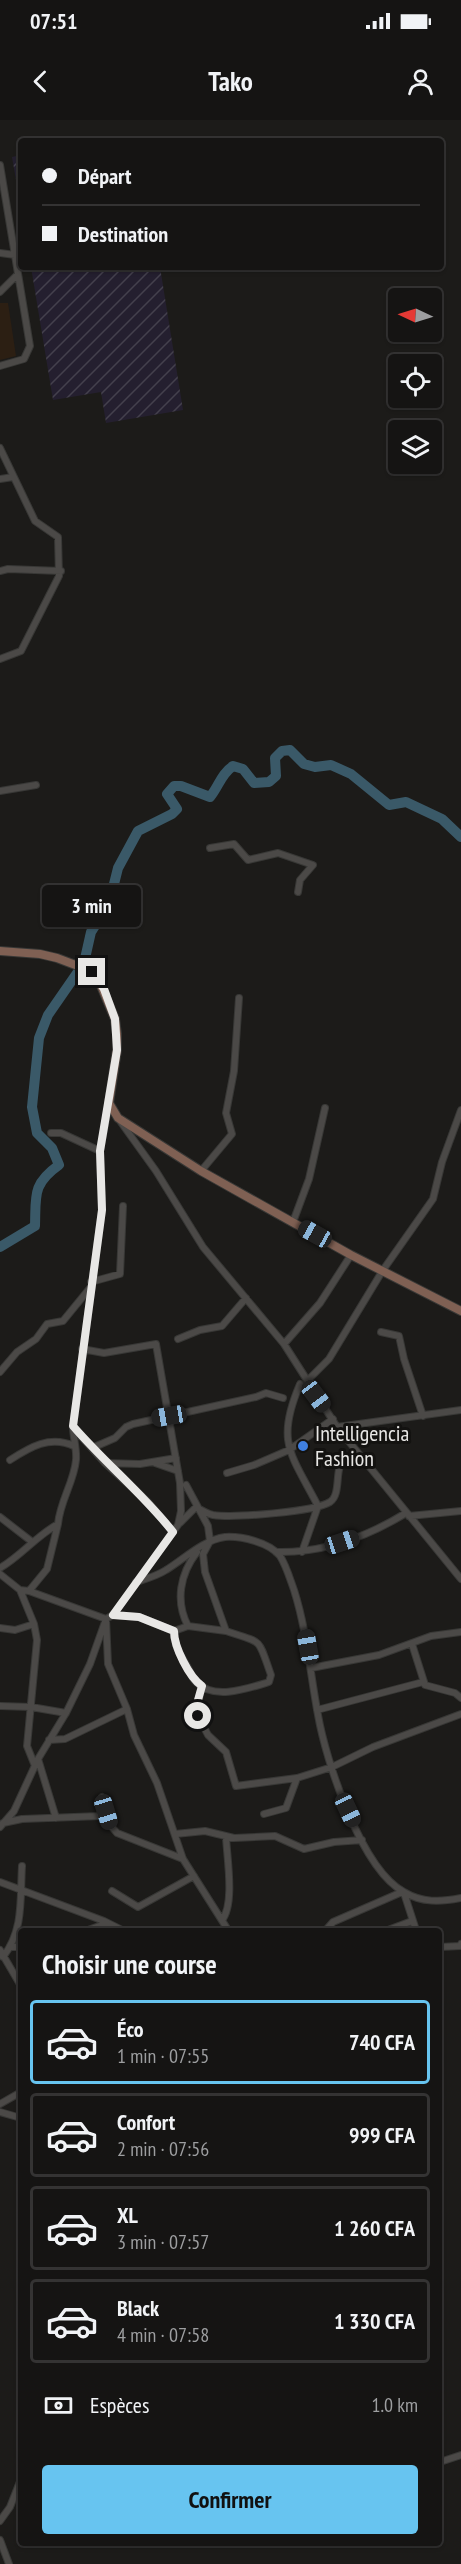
<!DOCTYPE html>
<html lang="fr">
<head>
<meta charset="utf-8">
<style>
	body { margin:0; font-family:"PT Sans Narrow",sans-serif; background:#222121; color:#f1f3f6; height:100vh; display:flex; flex-direction:column; font-size:22px; white-space:nowrap }
	* { box-sizing:border-box; margin:0 }
	p { font-size:20px; color:#9d9ea0 }
	.icon { flex:none; width:33px; height:33px; fill:none; stroke:currentColor; stroke-width:2; stroke-linecap:round; stroke-linejoin:round }
	.map { position:relative; flex:1; overflow:hidden }
	.panel { position:absolute; left:18px; top:1808px; width:424px; height:618px; display:flex; flex-direction:column; background:#151413; border-radius:6px; box-shadow:0 2px 4px #0004,0 0 0 2px #343333 }
	.panel>* { flex:none }
	.banner { position:absolute; left:18px; top:18px; width:426px; height:132px; border-radius:6px; box-shadow:0 2px 4px #0004,0 0 0 2px #343333; display:grid; align-content:center; height:132px; padding:0 24px; background:#151413 }
	.needle { width:39px; rotate:274deg }
	.buttons { position:absolute; left:388px; top:168px; display:grid; gap:12px }
	.buttons a { display:grid; place-items:center; width:54px; height:54px; border-radius:6px; background:#151413; box-shadow:0 2px 4px #0004,0 0 0 2px #343333; font-size:30px }
	.end { position:absolute; width:27px; height:27px; margin:-14px; border:8px solid #e8e7e5; background:#111; box-shadow:0 0 0 3px #111 }
	.from { border-radius:50% }
	.bubble { position:absolute; height:42px; border-radius:6px; background:#151413; box-shadow:0 2px 4px #0004,0 0 0 2px #343333; font-size:20px; font-weight:600; line-height:42px; text-align:center }
	.car { position:absolute; width:18px; height:36px; margin:-18px -9px; border-radius:8px; box-shadow:0 0 4px 2px #0007; background:linear-gradient(#222 24%,#8ab4d8 0 40%,#222 0 76%,#8ab4d8 0 86%,#222 0) }
	.banner b { display:flex; align-items:center; gap:21px; height:57px; font-size:22px }
	.banner b+b { border-top:2px solid #343333 }
	.banner i { width:15px; height:15px; background:#f1f3f6 }
	ul { padding:0; list-style:none }
	li { display:flex; align-items:center; gap:18px; height:84px; margin:0 12px 9px; padding:0 12px; border:3px solid #343333; border-radius:6px }
	li div { flex:1 }
	li b { display:block; font-size:22px }
	li em { font-style:normal; font-weight:600 }
	li.current { border-color:#67c4f0 }
	li>.icon { width:54px; height:54px; stroke-width:1.5 }
	h2 { padding:0 24px; font-size:27px; line-height:72px }
	.pay { display:flex; align-items:center; gap:15px; height:66px; padding:0 24px; font-size:22px }
	.pay p { margin-inline-start:auto }
	.cta { display:flex; gap:12px; margin-top:auto; padding:12px 24px }
	.cta a { flex:1; height:69px; border-radius:6px; background:#67c4f0; color:#111; font-size:24px; font-weight:600; line-height:69px; text-align:center }
	.status { display:flex; justify-content:space-between; align-items:center; height:42px; padding:0 30px; background:#151413; direction:ltr }
	.status svg { height:16px; fill:currentColor }
	header { display:flex; justify-content:space-between; align-items:center; height:78px; padding:0 24px; background:#151413; font-size:27px; font-weight:600 }
	.map>svg:first-child { display:block }
</style>
</head>
<body>
<div class="status"><b>07:51</b><svg viewBox="0 0 49 12"><path d="M0 12V9h3v3zM5 12V6h3v6zM10 12V3h3v9zM15 12V0h3v12zM26 1h20v11H26zM47 4h2v5h-2z"/></svg></div>
<header><svg class="icon" aria-label="back" viewBox="0 0 24 24"><path d="M15 5l-7 7 7 7"/></svg>Tako<svg class="icon" aria-label="person" viewBox="0 0 24 24"><circle cx="12" cy="8" r="4"/><path d="M4 21q1-7 8-7t8 7"/></svg></header>
<div class="map">
<svg width="461" height="2444" viewBox="0 0 461 2444">
	<defs>
		<pattern id="industrial-furrows" width="10" height="10" patternUnits="userSpaceOnUse" patternTransform="scale(1.5)"><rect width="10" height="10" fill="#241f2f"/><path d="M-1 1l2-2M0 10L10 0M9 11l2-2" fill="none" stroke="#44404d"/></pattern>
	</defs>
	<rect width="100%" height="100%" fill="#1c1b19"/>
	<path fill="url(#industrial-furrows)" d="M21 35V88L12 37Z
		M31 147H160L183 290 106 303 101 272 53 280Z"/>
	<path fill="#2c1f13" d="M0 183H8L16 236 0 240Z"/>
	<g fill="none" stroke-linecap="round" stroke-linejoin="round">
		<path stroke="#3a5968" stroke-width="10" d="M0 1127 35 1106C36 1076 32 1064 59 1045L52 1028 37 1013 32 987 39 918 48 895 84 843 91 812 109 784 118 748 138 711 172 694 177 689 167 674 174 666H181L210 677C219 666 221 654 233 646L243 649 254 663 269 662 276 656 275 638 282 631 290 630 304 644 315 647 331 645 351 654 389 685 406 682 442 699 461 717"/>
		<defs>
			<path id="street" d="M0 45 30 226 24 239 0 246
				M0 133 15 135
				M0 172 18 154
				M0 328 35 401 58 417 59 456 21 531 0 539
				M0 359 13 357
				M0 451 8 449 61 451
				M0 671 36 665
				M210 728 234 724 248 740 278 733 313 745 300 760 298 772
				M120 1001 156 1051 203 1127 284 1224 337 1307 461 1459
				M51 1013H61L100 1031
				M201 1051 232 1014 226 993 234 951 239 878
				M293 1102 309 1059 325 988
				M91 1162 120 1154 123 1086
				M381 1212 399 1216 404 1239 423 1296
				M178 1219 200 1210 222 1206 246 1178
				M284 1224 320 1183 351 1135
				M0 1252 17 1232 36 1219 47 1204 63 1201 90 1168
				M308 1260 329 1239 383 1150 433 1079 442 1042 461 990
				M300 1264C275 1322 291 1334 318 1386L302 1432
				M73 1307 105 1343 148 1382 173 1412
				M337 1307 461 1290
				M92 1328 115 1318 126 1307 133 1304 256 1277 266 1273 283 1278
				M10 1340C30 1327 50 1315 74 1326
				M105 1343 140 1344 176 1338
				M155 1343 178 1351
				M227 1353 254 1345 289 1330 333 1299
				M409 1396 461 1391
				M0 1397 31 1421
				M180 1403 196 1387C201 1390 208 1394 213 1395 233 1398 314 1392 330 1382 340 1375 336 1356 340 1346L362 1337
				M276 1432C322 1433 367 1417 406 1393
				M0 1448C21 1436 36 1416 58 1404 60 1381 74 1362 76 1340 77 1329 73 1317 73 1307L102 1090 100 1031 109 983
				M0 1454 20 1470 29 1471 106 1499 108 1544 127 1589 134 1615 157 1663 183 1739 228 1810
				M136 1462C146 1459 157 1456 166 1450 184 1439 203 1420 225 1417 241 1416 269 1422 280 1436 286 1445 290 1459 294 1470 307 1511 310 1553 318 1595 326 1641 361 1749 404 1772 422 1783 441 1782 461 1778
				M20 1470 34 1504 37 1520 27 1626 35 1646
				M29 1471 47 1449 58 1404
				M113 1495 139 1497 174 1511
				M188 1506C175 1481 180 1454 197 1432
				M0 1508 15 1510 34 1504
				M174 1511C174 1526 180 1534 187 1546 190 1551 192 1558 196 1562 214 1581 249 1568 269 1562L271 1555C257 1516 264 1524 226 1511L205 1452 203 1434 210 1421 208 1406 186 1365
				M174 1511 188 1506 226 1511
				M412 1524 425 1565 455 1573 461 1578
				M311 1548 379 1535 431 1516 461 1512
				M202 1566 197 1587 198 1596 208 1615 226 1632 236 1666 297 1658
				M0 1586 31 1587 66 1593
				M317 1590 423 1562
				M49 1620 65 1619 127 1589
				M38 1639 56 1698
				M106 1692 111 1706 117 1713 183 1739
				M264 1694 286 1688 297 1658 332 1647 373 1627 461 1594
				M3 1703 22 1699 100 1696 109 1689 102 1677
				M0 1707 14 1691 38 1639 66 1593 90 1544 106 1499 113 1495 178 1405 181 1391 180 1363 156 1224 104 1233 82 1229
				M175 1714 205 1711 234 1718 275 1716 304 1729 334 1722 362 1720
				M0 1762 104 1801 122 1810
				M112 1771 138 1787 194 1756
				M404 1773 416 1810
				M222 1800C235 1784 227 1738 226 1717
				M88 1810 108 1803
				M326 1810 333 1802 402 1772
				M388 1810 412 1801
				M11 1827H21
				M440 1827 460 1826 461 1824
				M0 1830 21 1866
				M3 1837C24 1810 20 1779 22 1746
				M0 1984 21 1972
				M0 1992 21 1998
				M440 2342 461 2335
				M0 2401 10 2387 21 2359
				M0 2420 9 2444"/>
			<path id="secondary" d="M0 831 40 834 57 838 86 849 99 861 115 899 117 914V930L109 983 118 998 201 1051 351 1135 461 1191"/>
		</defs>
		<use href="#street" stroke="#383836" stroke-width="8"/>
		<use href="#secondary" stroke="#383836" stroke-width="10"/>
		<use href="#street" stroke="#4b4947" stroke-width="6"/>
		<use href="#secondary" stroke="#7f6053" stroke-width="8"/>
	</g>
	<g fill="none" stroke-linecap="round" stroke-linejoin="round">
		<path stroke="#e8e7e5" stroke-width="8" d="M92 852 104 869 115 899 117 930 100 1031 102 1090 73 1306C105 1343 143 1374 173 1412L113 1495 139 1497 174 1511C174 1527 189 1557 202 1566L196 1587 198 1596"/>
	</g>
	<circle fill="#3f7fe0" stroke="#131210" stroke-width="2" cx="303" cy="1326" r="6"/>
	<g text-anchor="middle" dominant-baseline="central" stroke-width="6" stroke-linejoin="round" paint-order="stroke">
		<g font-size="22" fill="#e8e7e5" stroke="#131210" text-anchor="start">
			<text x="315" y="1313">Intelligencia<tspan x="315" dy="25">Fashion</tspan></text>
		</g>
	</g>
</svg>
<div class="buttons">
<a><svg class="needle" viewBox="-14 -14 28 28"><path d="M0-13l5 13h-10z" fill="#e53935"/><path d="M0 13l5-13h-10z" fill="#9d9ea0"/></svg></a>
<a><svg class="icon" aria-label="locate" viewBox="0 0 24 24"><circle cx="12" cy="12" r="6"/><path d="M12 2v4M12 18v4M2 12h4M18 12h4"/></svg></a>
<a><svg class="icon" aria-label="layers" viewBox="0 0 24 24"><path d="M12 4l9 5-9 5-9-5zM3 14l9 5 9-5"/></svg></a>
</div>
<i class="end from" style="left:198px;top:1596px"></i>
<i class="end" style="left:92px;top:852px"></i>
<div class="bubble" style="left:42px;top:765px;width:99px">3 min</div>
<i class="car" style="left:315px;top:1114px;rotate:299deg"></i>
<i class="car" style="left:316px;top:1276px;rotate:143deg"></i>
<i class="car" style="left:169px;top:1296px;rotate:260deg"></i>
<i class="car" style="left:342px;top:1422px;rotate:72deg"></i>
<i class="car" style="left:308px;top:1527px;rotate:350deg"></i>
<i class="car" style="left:348px;top:1690px;rotate:155deg"></i>
<i class="car" style="left:106px;top:1692px;rotate:163deg"></i>
<div class="banner">
<b><i class="from"></i>Départ</b>
<b><i></i>Destination</b>
</div>
<section class="panel">
<h2>Choisir une course</h2>
<ul>
<li class="current"><svg class="icon" aria-label="car" viewBox="0 0 24 24"><path d="M5 17H2v-5l4-1 3-4h7l3 4 3 1v5h-3M9 17h6M6 11h13"/><circle cx="7" cy="17" r="2"/><circle cx="17" cy="17" r="2"/></svg><div><b>Éco</b><p>1 min · 07:55</p></div><em>740 CFA</em></li>
<li><svg class="icon" aria-label="car" viewBox="0 0 24 24"><path d="M5 17H2v-5l4-1 3-4h7l3 4 3 1v5h-3M9 17h6M6 11h13"/><circle cx="7" cy="17" r="2"/><circle cx="17" cy="17" r="2"/></svg><div><b>Confort</b><p>2 min · 07:56</p></div><em>999 CFA</em></li>
<li><svg class="icon" aria-label="car" viewBox="0 0 24 24"><path d="M5 17H2v-5l4-1 3-4h7l3 4 3 1v5h-3M9 17h6M6 11h13"/><circle cx="7" cy="17" r="2"/><circle cx="17" cy="17" r="2"/></svg><div><b>XL</b><p>3 min · 07:57</p></div><em>1 260 CFA</em></li>
<li><svg class="icon" aria-label="car" viewBox="0 0 24 24"><path d="M5 17H2v-5l4-1 3-4h7l3 4 3 1v5h-3M9 17h6M6 11h13"/><circle cx="7" cy="17" r="2"/><circle cx="17" cy="17" r="2"/></svg><div><b>Black</b><p>4 min · 07:58</p></div><em>1 330 CFA</em></li>
</ul>
<div class="pay"><svg class="icon" aria-label="cash" viewBox="0 0 24 24"><path d="M3 7h18v10H3z"/><circle cx="12" cy="12" r="2"/></svg>Espèces<p>1.0 km</p></div>
<div class="cta"><a>Confirmer</a></div>
</section>
</div>
</body>
</html>
